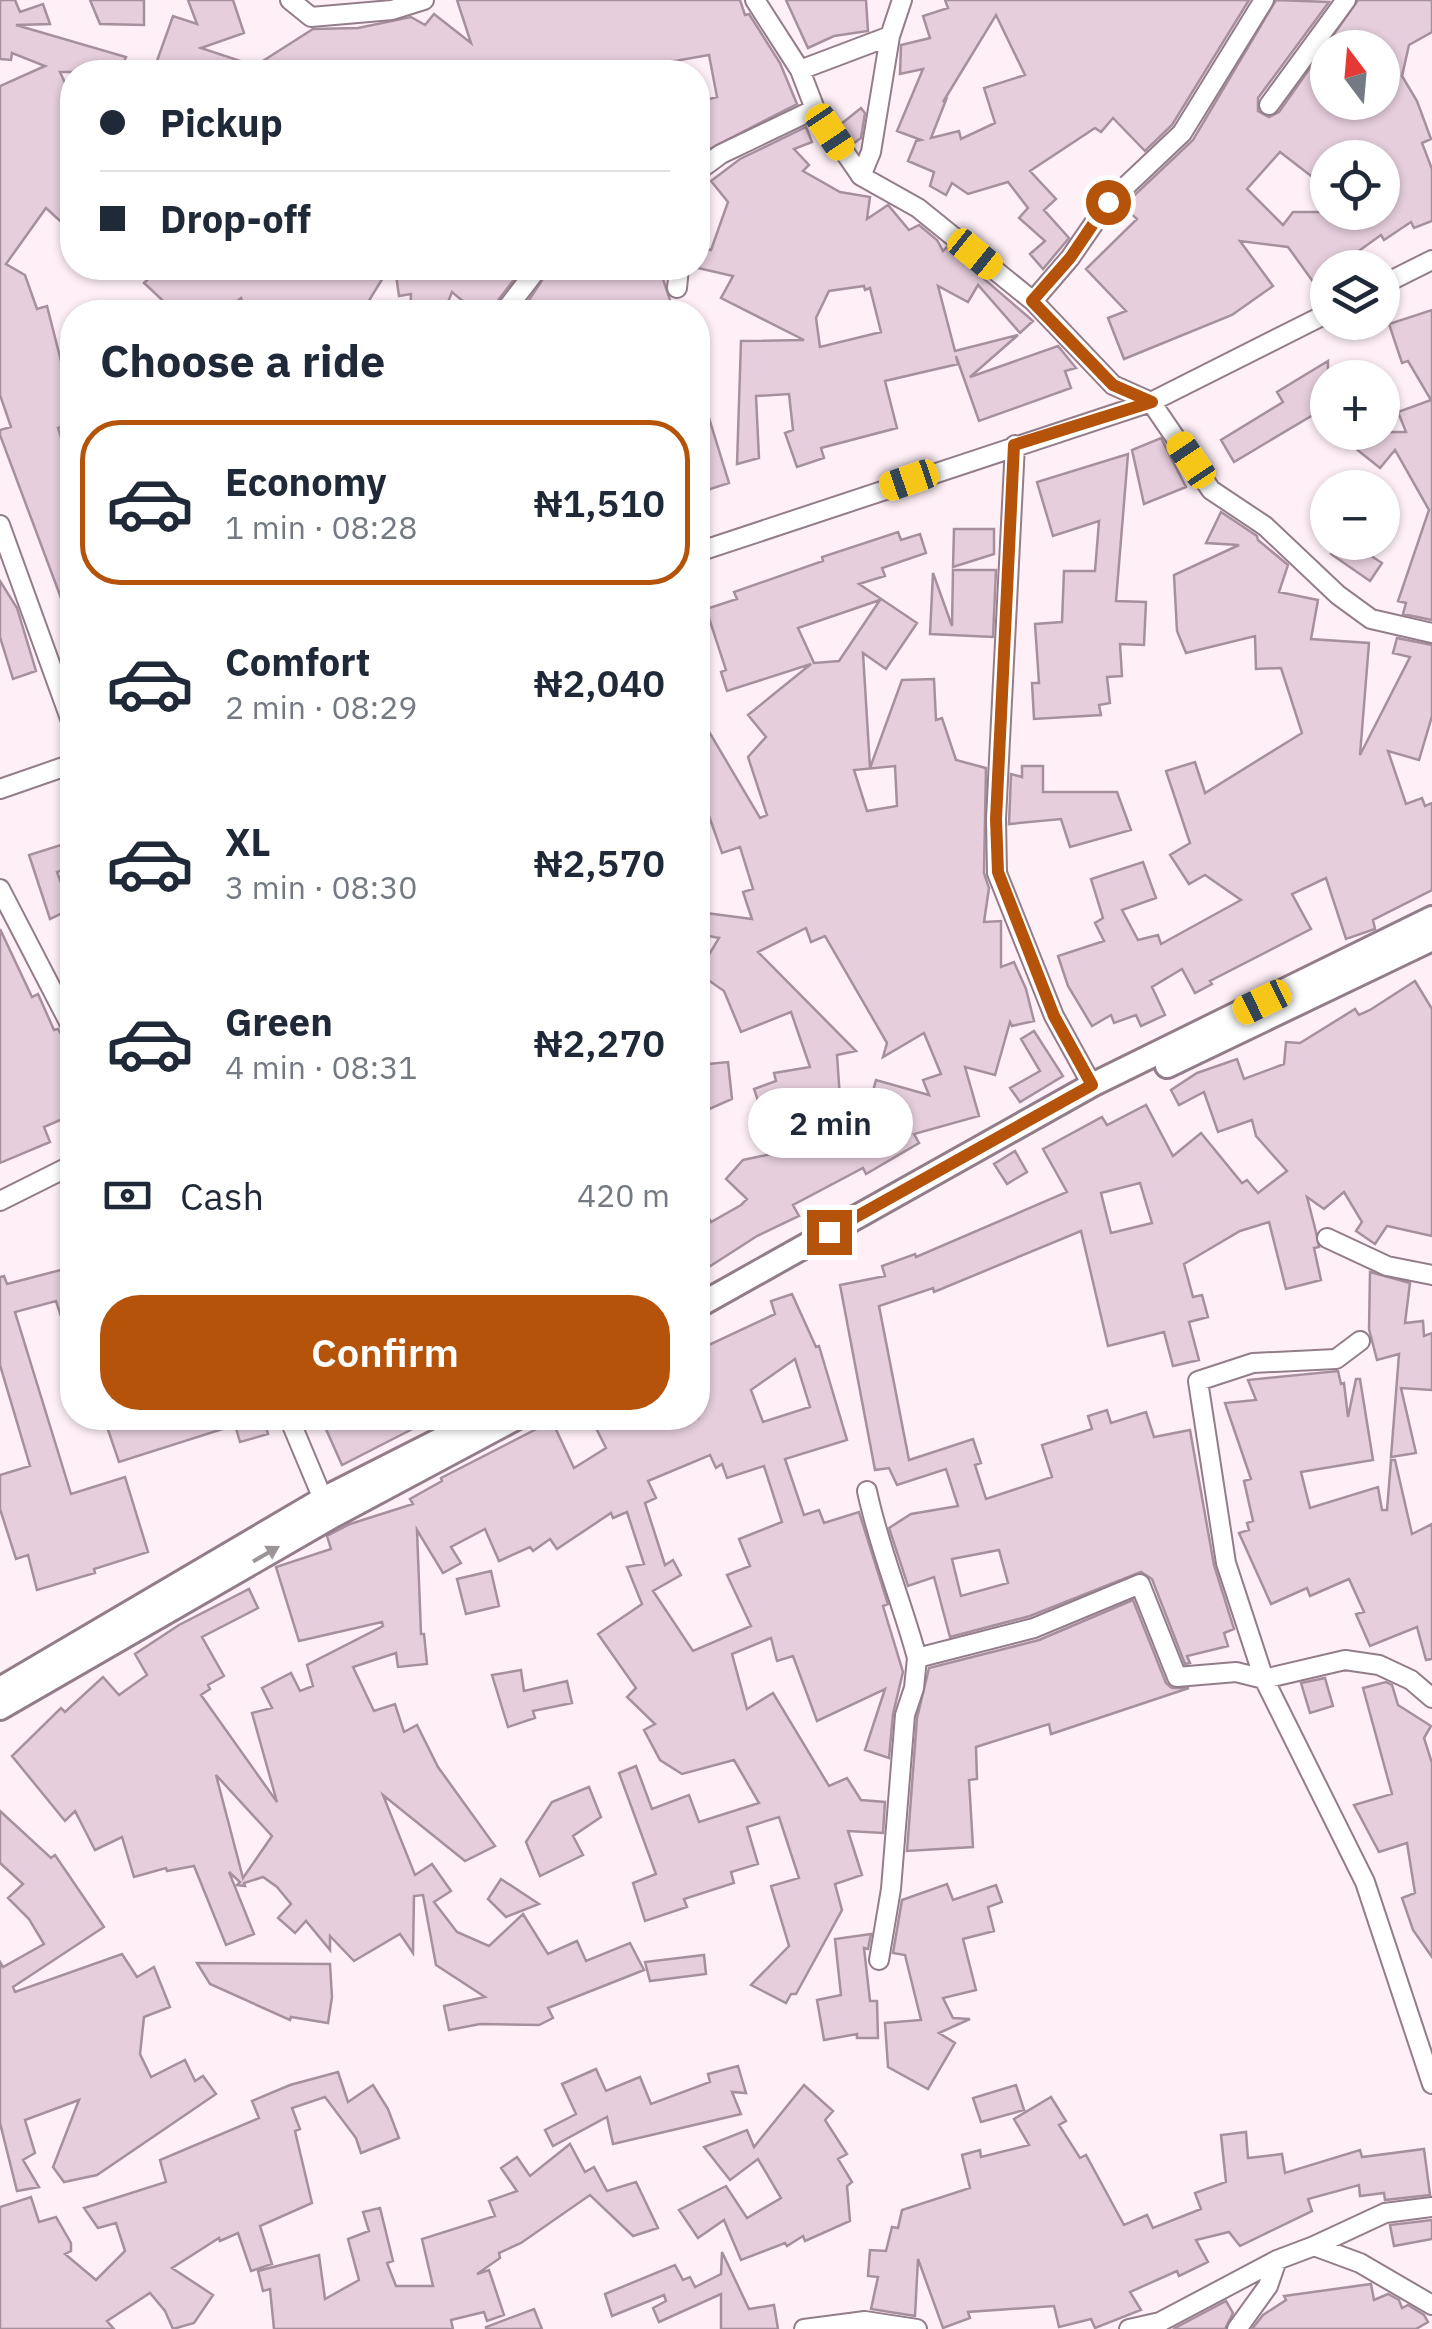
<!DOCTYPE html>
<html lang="en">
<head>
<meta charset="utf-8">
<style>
	body { margin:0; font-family:"IBM Plex Sans",sans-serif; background:#f2f2f3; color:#1f2937; height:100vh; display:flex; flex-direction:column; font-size:38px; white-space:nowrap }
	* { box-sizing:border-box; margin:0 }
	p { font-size:32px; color:#747a83 }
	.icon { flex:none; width:55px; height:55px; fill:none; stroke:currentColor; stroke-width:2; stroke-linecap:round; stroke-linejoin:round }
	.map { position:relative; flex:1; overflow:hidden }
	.side { position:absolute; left:60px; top:300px; width:650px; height:1130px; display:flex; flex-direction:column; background:#fff; border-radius:40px; box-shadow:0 2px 8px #0004 }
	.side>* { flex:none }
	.guide { position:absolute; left:60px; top:60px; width:650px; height:220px; border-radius:40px; box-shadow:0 2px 8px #0004; display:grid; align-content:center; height:220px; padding:0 40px; background:#fff }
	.needle { width:65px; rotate:344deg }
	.tools { position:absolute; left:1310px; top:30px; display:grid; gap:20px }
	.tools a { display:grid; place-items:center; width:90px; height:90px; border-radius:50%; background:#fff; box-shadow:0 2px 8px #0004; font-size:50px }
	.end { position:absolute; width:45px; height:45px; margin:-22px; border:12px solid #b45309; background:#fff; box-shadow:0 0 0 5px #fff }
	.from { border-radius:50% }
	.bubble { position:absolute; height:70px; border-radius:35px; background:#fff; box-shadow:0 2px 8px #0004; font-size:32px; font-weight:600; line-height:70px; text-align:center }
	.car { position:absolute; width:30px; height:60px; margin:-30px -15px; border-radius:12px; box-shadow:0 0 8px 2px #0007; background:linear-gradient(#f5c518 24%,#345 0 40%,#f5c518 0 76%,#345 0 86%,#f5c518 0) }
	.guide b { display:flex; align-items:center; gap:35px; height:95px; font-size:38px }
	.guide b+b { border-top:2px solid #e0e1e3 }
	.guide i { width:25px; height:25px; background:#1f2937 }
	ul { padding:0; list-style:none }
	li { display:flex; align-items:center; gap:30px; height:165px; margin:0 20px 15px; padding:0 20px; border:5px solid transparent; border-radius:40px }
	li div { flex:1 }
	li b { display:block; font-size:38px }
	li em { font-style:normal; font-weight:600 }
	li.on { border-color:#b45309 }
	li>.icon { width:90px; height:90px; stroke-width:1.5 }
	h2 { padding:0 40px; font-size:45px; line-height:120px }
	.pay { display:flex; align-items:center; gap:25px; height:110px; padding:0 40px; font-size:38px }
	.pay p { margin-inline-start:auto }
	.primary-button { display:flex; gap:20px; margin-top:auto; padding:20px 40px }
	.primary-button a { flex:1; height:115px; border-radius:40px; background:#b45309; color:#fff; font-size:40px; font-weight:600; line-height:115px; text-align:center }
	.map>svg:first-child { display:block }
</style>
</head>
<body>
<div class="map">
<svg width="1432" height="2329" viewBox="0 0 1432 2329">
	<rect width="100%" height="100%" fill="#fff0f8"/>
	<path fill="#e6cedc" stroke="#a7909d" stroke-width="2.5" fill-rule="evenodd" d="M0 0H15L20 12 43 4 50 24 16 25 126 57 120 72H60L72 98V232L46 208 6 264 25 275 37 309 47 306 72 404V423L58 428 72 473 70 622 0 435V430L11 427 0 395V86L45 66 12 53 11 60 0 59Z
		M90 0H144V25L100 24Z
		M188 0H233L244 33 201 48 255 66 313 29 358 28 411 17 425 25 434 14 471 43 457 0H740L745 15 749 14 780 63 797 104 698 155V102L717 97 709 55 663 63 670 72H153L173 16 197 24Z
		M786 0H866L868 31 834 36 808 48Z
		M945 0H1249L1172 125 1145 151 1113 118 1101 132 1095 128 1030 171 1056 199 1044 210 1069 238 1043 269 1030 254 1045 241 1019 218 1028 208 1008 182 968 194 952 183 946 195 930 186 934 172 908 161 916 141 921 140 897 131 923 69 900 74 901 45 930 38 923 16 948 8ZM996 15 1025 75 984 88 995 123 961 139 959 131 931 138 946 100 943 102Z
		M1276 0 1329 2 1258 98V111L1269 117 1279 112 1358 0H1432V32L1409 45 1402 76 1417 101 1431 139 1422 143 1432 169V221L1414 228 1411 222 1384 240 1381 235 1335 268H1328V273L1314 283 1288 247 1240 241 1273 286 1232 315 1124 359 1108 318 1126 311 1086 269 1137 219 1123 206 1193 140ZM1328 48H1382V102H1328ZM1347 147 1358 158H1382L1391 189 1382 195V212H1293L1283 225 1247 189 1280 152 1328 189V158H1341Z
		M861 108 865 113 861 138 854 143 841 124Z
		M806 127 812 142 794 149 809 165 803 171 840 192 870 197 867 219 888 205 909 230 919 225 937 240 943 251 947 247 1033 321 1020 333 978 285 968 302 938 286 955 351 1018 335 970 377 1058 346 1076 368 1065 371 1071 388 979 421 956 356 958 364 885 381 897 428 821 448 824 458 797 467 785 433 793 430 789 394 756 396 759 458 737 464 741 341 804 340 721 298 733 276 698 268 702 248 711 250 728 202 711 181 740 159ZM864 286 865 290 870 288 881 332 820 347 816 318 829 291Z
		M159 268H389L362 312H282L277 304 247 312 241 298 223 312H175L144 283Z
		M395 268H523L489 312H476L452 292 444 312H410L411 294 399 296Z
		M550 268H653L657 278 662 276 674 312H530L527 303Z
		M1432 310V620L1403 614 1406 603 1398 601 1429 510 1395 450 1380 468 1335 432H1406L1398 412 1431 400 1408 361 1402 363 1389 324Z
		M1328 361V406L1234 462 1221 440 1283 402 1277 392Z
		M701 392 729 483 698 493V393Z
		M1161 438 1186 487 1144 504 1132 450Z
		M1128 454 1116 601 1146 602 1144 645 1120 644 1122 676 1107 677 1110 703 1099 705 1101 715 1034 719 1032 683H1039L1035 624 1062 622 1064 571H1095L1099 521 1053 536 1037 482Z
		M1221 512 1257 536 1258 540 1288 565 1279 592 1318 600 1311 639 1369 643 1360 755 1410 657 1393 653 1397 638 1432 645V716L1419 760 1388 751 1406 804 1422 798 1425 806 1432 803V890L1373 920 1375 929 1346 939 1326 878 1292 894 1311 929 1210 981 1212 984 1195 993 1182 969 1152 987 1165 1015 1141 1026 1136 1015 1114 1023 1111 1015 1092 1026 1068 986 1058 956 1104 941 1095 923 1103 918 1091 879 1143 862 1156 898 1122 910 1138 940 1158 935 1161 944 1241 900 1205 875 1189 884 1170 855 1190 843 1166 771 1195 762 1205 793 1302 733 1281 668 1256 669 1255 636 1186 653 1177 631 1174 575 1239 545 1206 543Z
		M954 529H994V554L953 567Z
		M898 532 901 540 920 534 926 553 882 568 885 576 859 584 917 623 886 669 863 653 870 768 902 680 934 679 936 720 942 718 956 760 986 768 984 873 989 888 984 922 1001 921V967L1014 962 1026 989 1034 1021 1012 1026 1010 1022 995 1075 965 1067 979 1116 914 1134 919 1143 866 1174 863 1168 793 1205 799 1216 757 1236 698 1274V1200L711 1222 741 1205 747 1199 726 1179 743 1160 776 1153 754 1089 776 1081 774 1073 810 1067 791 1012 741 1032 724 991 698 973 719 938 698 934V912L752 919 743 892 753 889 740 847 722 853 703 799 698 801V713L760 818 767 815 748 757 766 737 748 715 811 664 727 691 721 672 726 670 706 609 737 599 734 592 823 561 822 557ZM880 600 839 661 814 663 798 628ZM895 766 897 806 867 811 854 770ZM806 928 811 942 825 936 887 1043 883 1057 924 1033 941 1074 923 1080 929 1095 876 1080 873 1091 840 1098 837 1055 856 1051 758 952Z
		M1338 542H1350L1382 563 1370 581 1331 554Z
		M953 570H996L993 637 930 634 933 573 952 626Z
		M0 581 17 608 36 671 13 679 0 637Z
		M1022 766H1043V792H1117L1131 830 1070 847 1061 819 1009 824 1011 774 1022 777Z
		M64 844 72 867 57 872 71 909 50 919 29 855Z
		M0 929 32 997 38 994 54 1030 58 1029 72 1051V1115L44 1127 50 1142 0 1163Z
		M1415 981 1432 1009V1236L1387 1226 1375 1244 1356 1231 1362 1222 1344 1192 1324 1209 1307 1197 1316 1232 1319 1247 1314 1248 1321 1280 1286 1289 1269 1222 1240 1231 1184 1264 1193 1297 1202 1295 1208 1317 1189 1322 1199 1360 1173 1366 1164 1332 1108 1346 1081 1231 934 1292 933 1288 879 1306 909 1460 973 1439 981 1463 975 1465 986 1499 1052 1477 1042 1445 1092 1429 1088 1416 1107 1410 1111 1423 1146 1412 1154 1437 1190 1430 1214 1565 1234 1629 1224 1633 1228 1646 1187 1656 1190 1663 1185 1664 1152 1579 1141 1572 1030 1616 950 1637 934 1577 908 1586 889 1528 911 1514 958 1506 946 1469 897 1485 889 1468 875 1470 840 1285 885 1276 882 1266 915 1254 916 1257 1067 1192 1043 1149 1102 1117 1107 1125 1146 1105 1173 1156 1201 1133 1242 1183 1247 1180 1258 1193 1287 1171 1256 1136 1252 1120 1218 1132 1204 1092 1179 1105 1171 1090 1197 1073 1237 1059 1244 1079 1284 1064 1286 1042 1300 1043 1355 1009 1359 1015 1370 1010ZM1140 1183 1152 1223 1111 1233 1101 1193ZM999 1550 1008 1583 961 1596 952 1559Z
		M1034 1031 1063 1076 1020 1102 1010 1088 1040 1071 1021 1039Z
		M728 1062 732 1099 698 1114V1065Z
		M1015 1151 1027 1172 1007 1184 994 1164Z
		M72 1267V1341H69L56 1301 15 1312 71 1494 125 1477 148 1552 94 1569 95 1573 37 1590 28 1555 16 1559 0 1509V1475L30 1466 0 1365V1277L4 1276 7 1284Z
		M1370 1272 1410 1283 1405 1323 1423 1321 1424 1336 1432 1333V1390L1401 1388 1416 1453 1391 1457 1399 1354 1377 1360 1369 1329Z
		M792 1294 816 1347 819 1346 847 1440 785 1459 804 1515 819 1510 824 1523 859 1512 888 1604 883 1606 903 1672 893 1714 889 1758 865 1750 885 1689 817 1721 793 1656 777 1661 771 1638 732 1654 747 1709 773 1693 829 1786 847 1778 861 1800 885 1802 883 1833 848 1831 862 1875 835 1884 842 1910 796 1994H791L786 2003 751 1985 789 1946 771 1886 799 1878 779 1817 747 1827 758 1864 731 1872 734 1883 684 1899 687 1907 645 1921 633 1883 656 1874 619 1773 636 1766 652 1809 689 1795 699 1822 759 1803 734 1760 682 1774 660 1760 644 1730 655 1724 627 1697 636 1688 598 1634 642 1604 627 1567 644 1564 627 1512 613 1518 611 1513 557 1549 550 1539 533 1551 530 1547 499 1561 485 1529 451 1547 461 1563 443 1573 417 1530 421 1634H424L427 1664 398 1667 396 1653 353 1667 374 1711 395 1704 404 1732 417 1725 438 1767 495 1846 465 1861 383 1795 415 1875 432 1864 451 1891 434 1902 457 1932 489 1946 523 1914 548 1954 577 1941 586 1961 630 1943 644 1970 548 2008 553 2018 539 2025 480 2024 449 2030 444 2006 485 1997 436 1965 423 1895 414 1896 413 1953 400 1934 354 1961 330 1936V1950L306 1921 295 1933 278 1918 291 1904 277 1887 263 1877 244 1883 245 1886 237 1885 240 1882 229 1872 254 1934 226 1945 194 1866 167 1871 166 1868 134 1877 122 1837 95 1850 75 1811 65 1821 12 1756 61 1708 65 1712 103 1677 119 1695 147 1675 135 1654 179 1625 249 1589 258 1608 202 1637 224 1676 208 1685 210 1689 201 1695 277 1802 252 1713 272 1708 262 1688 291 1673 300 1691 313 1686 307 1665 383 1626 382 1622 299 1641 276 1567 331 1549 327 1536 350 1524 413 1504 410 1499 442 1481 441 1478 552 1421 574 1468 606 1448 596 1428 617 1418H698V1350L775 1314 771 1301ZM795 1359 810 1407 763 1422 751 1390ZM710 1455 716 1468 722 1464 727 1478 764 1466 782 1522 739 1539 750 1566 727 1575 751 1626 693 1651 653 1591 681 1575 673 1560 665 1565 645 1503 656 1498 648 1481ZM216 1775 272 1836 243 1878Z
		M1338 1371 1341 1384 1344 1383 1348 1417 1356 1379H1360L1373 1460 1301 1472 1310 1508 1378 1487 1382 1510H1387L1391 1460H1395L1412 1534 1432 1524V1659L1426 1660 1417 1627 1370 1646 1356 1614 1364 1612 1349 1579 1310 1596 1307 1588 1271 1604 1239 1533 1249 1530 1247 1523 1253 1521 1244 1481 1251 1479 1225 1403 1256 1400 1248 1380Z
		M104 1418H263L268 1434 240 1442 235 1425 119 1462Z
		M321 1418H434L342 1465Z
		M491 1571 499 1606 466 1614 457 1579Z
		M1133 1600 1166 1683 1172 1688H1189L1051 1734 1049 1724 976 1747 977 1779 969 1780 973 1847 907 1851 917 1718 929 1668 1039 1640Z
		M521 1670 524 1691 567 1681 572 1703 533 1711 535 1718 508 1727 492 1675Z
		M1325 1678 1333 1706 1310 1713 1301 1683Z
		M1386 1682 1392 1685 1398 1705 1431 1726 1424 1738 1432 1763V1957L1413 1930 1402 1898 1415 1893 1407 1843 1379 1852 1354 1805 1392 1794 1363 1688Z
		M589 1787 601 1817 573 1836 583 1855 540 1876 526 1842 552 1802Z
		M0 1811 51 1858 55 1855 104 1927 13 1987 15 1992 122 1954 137 1977 154 1967 170 2007 144 2017 140 2054 151 2077 185 2060 195 2081 203 2076 216 2094 97 2175 64 2182 53 2167 79 2100 25 2120 35 2153 23 2160 39 2187 17 2191 0 2123V1962L3 1967 44 1944 29 1919 8 1898 23 1884 0 1863Z
		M501 1879 539 1904 506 1917 488 1899Z
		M947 1884 953 1900 996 1885 1002 1902 988 1907 994 1931 963 1939 976 1990 943 1998 953 2018 970 2019 939 2033 955 2043 928 2089 888 2067 885 2023 921 2020 905 1955 893 1953 902 1900Z
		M871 1934 868 1949 864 1948 870 2001H877L878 2038H857V2034L824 2040 817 2000 841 1995 835 1939Z
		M704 1955 706 1974 650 1981 645 1962Z
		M197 1963 330 1964 332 1997 328 2023 291 2017 290 2020 210 1984Z
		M738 2066 746 2093 732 2092 741 2114 613 2144 607 2117 553 2146 545 2130 576 2114 562 2084 596 2069 606 2091 640 2077 651 2104 710 2082 708 2074Z
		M338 2072 348 2102 373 2085 388 2109 399 2138 361 2153 356 2138 325 2097 292 2108 300 2129 295 2131 312 2203 260 2226 272 2264 251 2271 238 2233 220 2241 219 2238 172 2268 213 2295 194 2323 173 2329 165 2311 150 2293 107 2321 114 2329H0V2207L31 2197 39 2222 56 2217 71 2243V2251L65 2254 96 2280 125 2251 116 2223 98 2228 84 2208 166 2182 160 2160 259 2118 252 2101 290 2085Z
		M804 2085 833 2111 825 2120 847 2154 838 2159 852 2182 847 2186 850 2221 805 2241 803 2236 787 2246 785 2243 741 2260 724 2220 698 2238 679 2210 726 2186 747 2218 781 2198 758 2159 730 2180 704 2147 747 2130 754 2147Z
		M1016 2085 1024 2110 981 2122 973 2098Z
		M1051 2097 1066 2121 1059 2125 1080 2158 1086 2155 1124 2225 1147 2215 1153 2228 1201 2209 1195 2193 1226 2182 1221 2135 1246 2132 1248 2158 1282 2154 1285 2173 1360 2150 1362 2157 1424 2149 1430 2195 1385 2200 1384 2193 1360 2196 1359 2185 1308 2199 1312 2211 1240 2246 1229 2232 1196 2240 1208 2262 1179 2276 1177 2271 1130 2292 1141 2310 1095 2328 1091 2319 1059 2327 1054 2306 968 2312 970 2318 943 2328 918 2259 915 2316 871 2309 878 2277 868 2276 870 2250 886 2251 892 2227 898 2228 902 2210 970 2188 962 2155 980 2150 981 2157 1029 2145 1014 2119Z
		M570 2144 585 2172 594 2167 607 2191 636 2182 658 2228 633 2236 590 2195 521 2243 499 2253 500 2258 477 2274 489 2270 504 2315 487 2321 484 2312 451 2320 453 2329H274L270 2289 263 2291 258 2271 319 2255 325 2299 359 2280 348 2239 369 2231 363 2212 380 2208 393 2261 387 2263 396 2286H433L422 2239 495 2216 489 2201 517 2191 501 2168 517 2157 530 2176Z
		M1432 2220V2239L1394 2246 1390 2225Z
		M722 2252 749 2309 774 2305 778 2329H721V2294L659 2322 653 2308 666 2301 664 2295 612 2316 605 2294 675 2265 683 2280 690 2277 695 2287 721 2274Z
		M1371 2284 1374 2300 1388 2294 1399 2300 1402 2308 1408 2305 1424 2315 1428 2322 1416 2329H1252L1263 2315 1286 2300 1284 2296Z
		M1226 2301 1233 2313 1225 2329H1173Z
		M534 2309 542 2329H486V2327Z"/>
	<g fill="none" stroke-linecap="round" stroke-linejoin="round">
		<defs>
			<path id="minor" d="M290 0 311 17 392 10 424 0
				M800 70 890 36 902 0
				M1269 105 1346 0
				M815 109 861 176 918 208 1033 301 1113 385 1151 402 1211 490 1265 526 1338 595 1371 619 1432 633
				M698 171 721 154 815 109 800 70 755 0
				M861 176 871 152 890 36
				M1382 285 1432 260
				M677 288 679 268
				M1033 301 1070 258 1108 203 1182 133 1264 0
				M504 312 538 268
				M1015 445 996 819 997 873 1054 1016 1092 1085
				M0 525 72 724
				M698 552 1151 402 1328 313
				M0 789 72 764
				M0 889 72 1028
				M0 1201 72 1165
				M1327 1238 1387 1266 1432 1275
				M1360 1341 1336 1359 1253 1363 1198 1381 1226 1563 1264 1679 1365 1882 1432 2084
				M289 1418 323 1499
				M867 1491C879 1548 902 1602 917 1658L1034 1628 1140 1584 1177 1677 1236 1672 1264 1679 1345 1660 1379 1665 1411 1680 1432 1698
				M879 1960 891 1889 905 1715 914 1688 917 1658
				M1314 2246 1385 2213 1432 2207
				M804 2329 865 2321 917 2329
				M1129 2329 1160 2322 1277 2260 1314 2246 1360 2263 1432 2305
				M1237 2329 1268 2286 1277 2260"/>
			<path id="tertiary" d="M1167 1066 1432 939
				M698 1306 1092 1085 1432 918
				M0 1689 323 1499 483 1418
				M0 1708 331 1517 516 1418"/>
		</defs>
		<use href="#minor" stroke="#947d8a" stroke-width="22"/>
		<use href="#tertiary" stroke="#947d8a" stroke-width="28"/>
		<use href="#minor" stroke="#fff" stroke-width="18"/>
		<use href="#tertiary" stroke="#fff" stroke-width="22"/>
	</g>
	<defs><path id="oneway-solid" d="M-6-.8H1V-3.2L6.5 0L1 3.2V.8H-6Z" transform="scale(2.5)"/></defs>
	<use fill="#999598" href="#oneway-solid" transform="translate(266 1554) rotate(-30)"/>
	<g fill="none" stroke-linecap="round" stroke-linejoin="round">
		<path stroke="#b45309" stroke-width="12" d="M829 1232 1092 1085 1054 1016 998 872 996 819 1014 445 1152 402 1113 385 1032 301 1070 258 1108 202"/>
	</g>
</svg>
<div class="tools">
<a><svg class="needle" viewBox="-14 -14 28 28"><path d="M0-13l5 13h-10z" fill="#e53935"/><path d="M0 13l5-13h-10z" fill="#747a83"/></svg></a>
<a><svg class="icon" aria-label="locate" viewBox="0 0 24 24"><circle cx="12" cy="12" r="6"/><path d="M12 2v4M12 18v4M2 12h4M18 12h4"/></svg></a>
<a><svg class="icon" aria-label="layers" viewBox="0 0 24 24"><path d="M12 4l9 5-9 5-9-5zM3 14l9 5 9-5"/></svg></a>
<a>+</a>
<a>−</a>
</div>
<i class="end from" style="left:1108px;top:202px"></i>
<i class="end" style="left:829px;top:1232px"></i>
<div class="bubble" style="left:748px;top:1088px;width:165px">2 min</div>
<i class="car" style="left:830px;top:132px;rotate:146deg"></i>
<i class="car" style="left:975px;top:254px;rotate:129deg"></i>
<i class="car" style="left:1191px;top:460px;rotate:326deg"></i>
<i class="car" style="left:909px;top:480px;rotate:251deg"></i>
<i class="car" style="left:1262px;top:1002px;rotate:244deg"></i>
<div class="guide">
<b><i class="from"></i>Pickup</b>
<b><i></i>Drop-off</b>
</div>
<section class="side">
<h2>Choose a ride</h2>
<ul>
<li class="on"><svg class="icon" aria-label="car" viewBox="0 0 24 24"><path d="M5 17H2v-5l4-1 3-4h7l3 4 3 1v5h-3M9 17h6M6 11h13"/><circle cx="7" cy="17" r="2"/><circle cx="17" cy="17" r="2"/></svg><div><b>Economy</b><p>1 min · 08:28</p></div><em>₦1,510</em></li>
<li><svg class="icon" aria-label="car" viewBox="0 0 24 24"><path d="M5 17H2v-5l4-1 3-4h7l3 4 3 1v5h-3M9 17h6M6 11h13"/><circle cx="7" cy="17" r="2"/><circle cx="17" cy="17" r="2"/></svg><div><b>Comfort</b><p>2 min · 08:29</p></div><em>₦2,040</em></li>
<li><svg class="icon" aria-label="car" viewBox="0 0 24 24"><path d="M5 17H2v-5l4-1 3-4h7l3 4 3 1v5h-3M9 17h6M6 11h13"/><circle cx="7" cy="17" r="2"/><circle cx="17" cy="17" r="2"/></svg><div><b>XL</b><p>3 min · 08:30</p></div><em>₦2,570</em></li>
<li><svg class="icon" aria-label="car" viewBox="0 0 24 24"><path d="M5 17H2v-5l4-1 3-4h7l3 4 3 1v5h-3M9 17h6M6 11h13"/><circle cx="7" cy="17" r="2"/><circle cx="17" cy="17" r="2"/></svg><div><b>Green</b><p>4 min · 08:31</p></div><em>₦2,270</em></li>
</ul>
<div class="pay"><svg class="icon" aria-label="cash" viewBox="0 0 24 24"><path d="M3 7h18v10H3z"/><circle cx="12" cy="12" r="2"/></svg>Cash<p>420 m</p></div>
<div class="primary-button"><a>Confirm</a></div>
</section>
</div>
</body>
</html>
